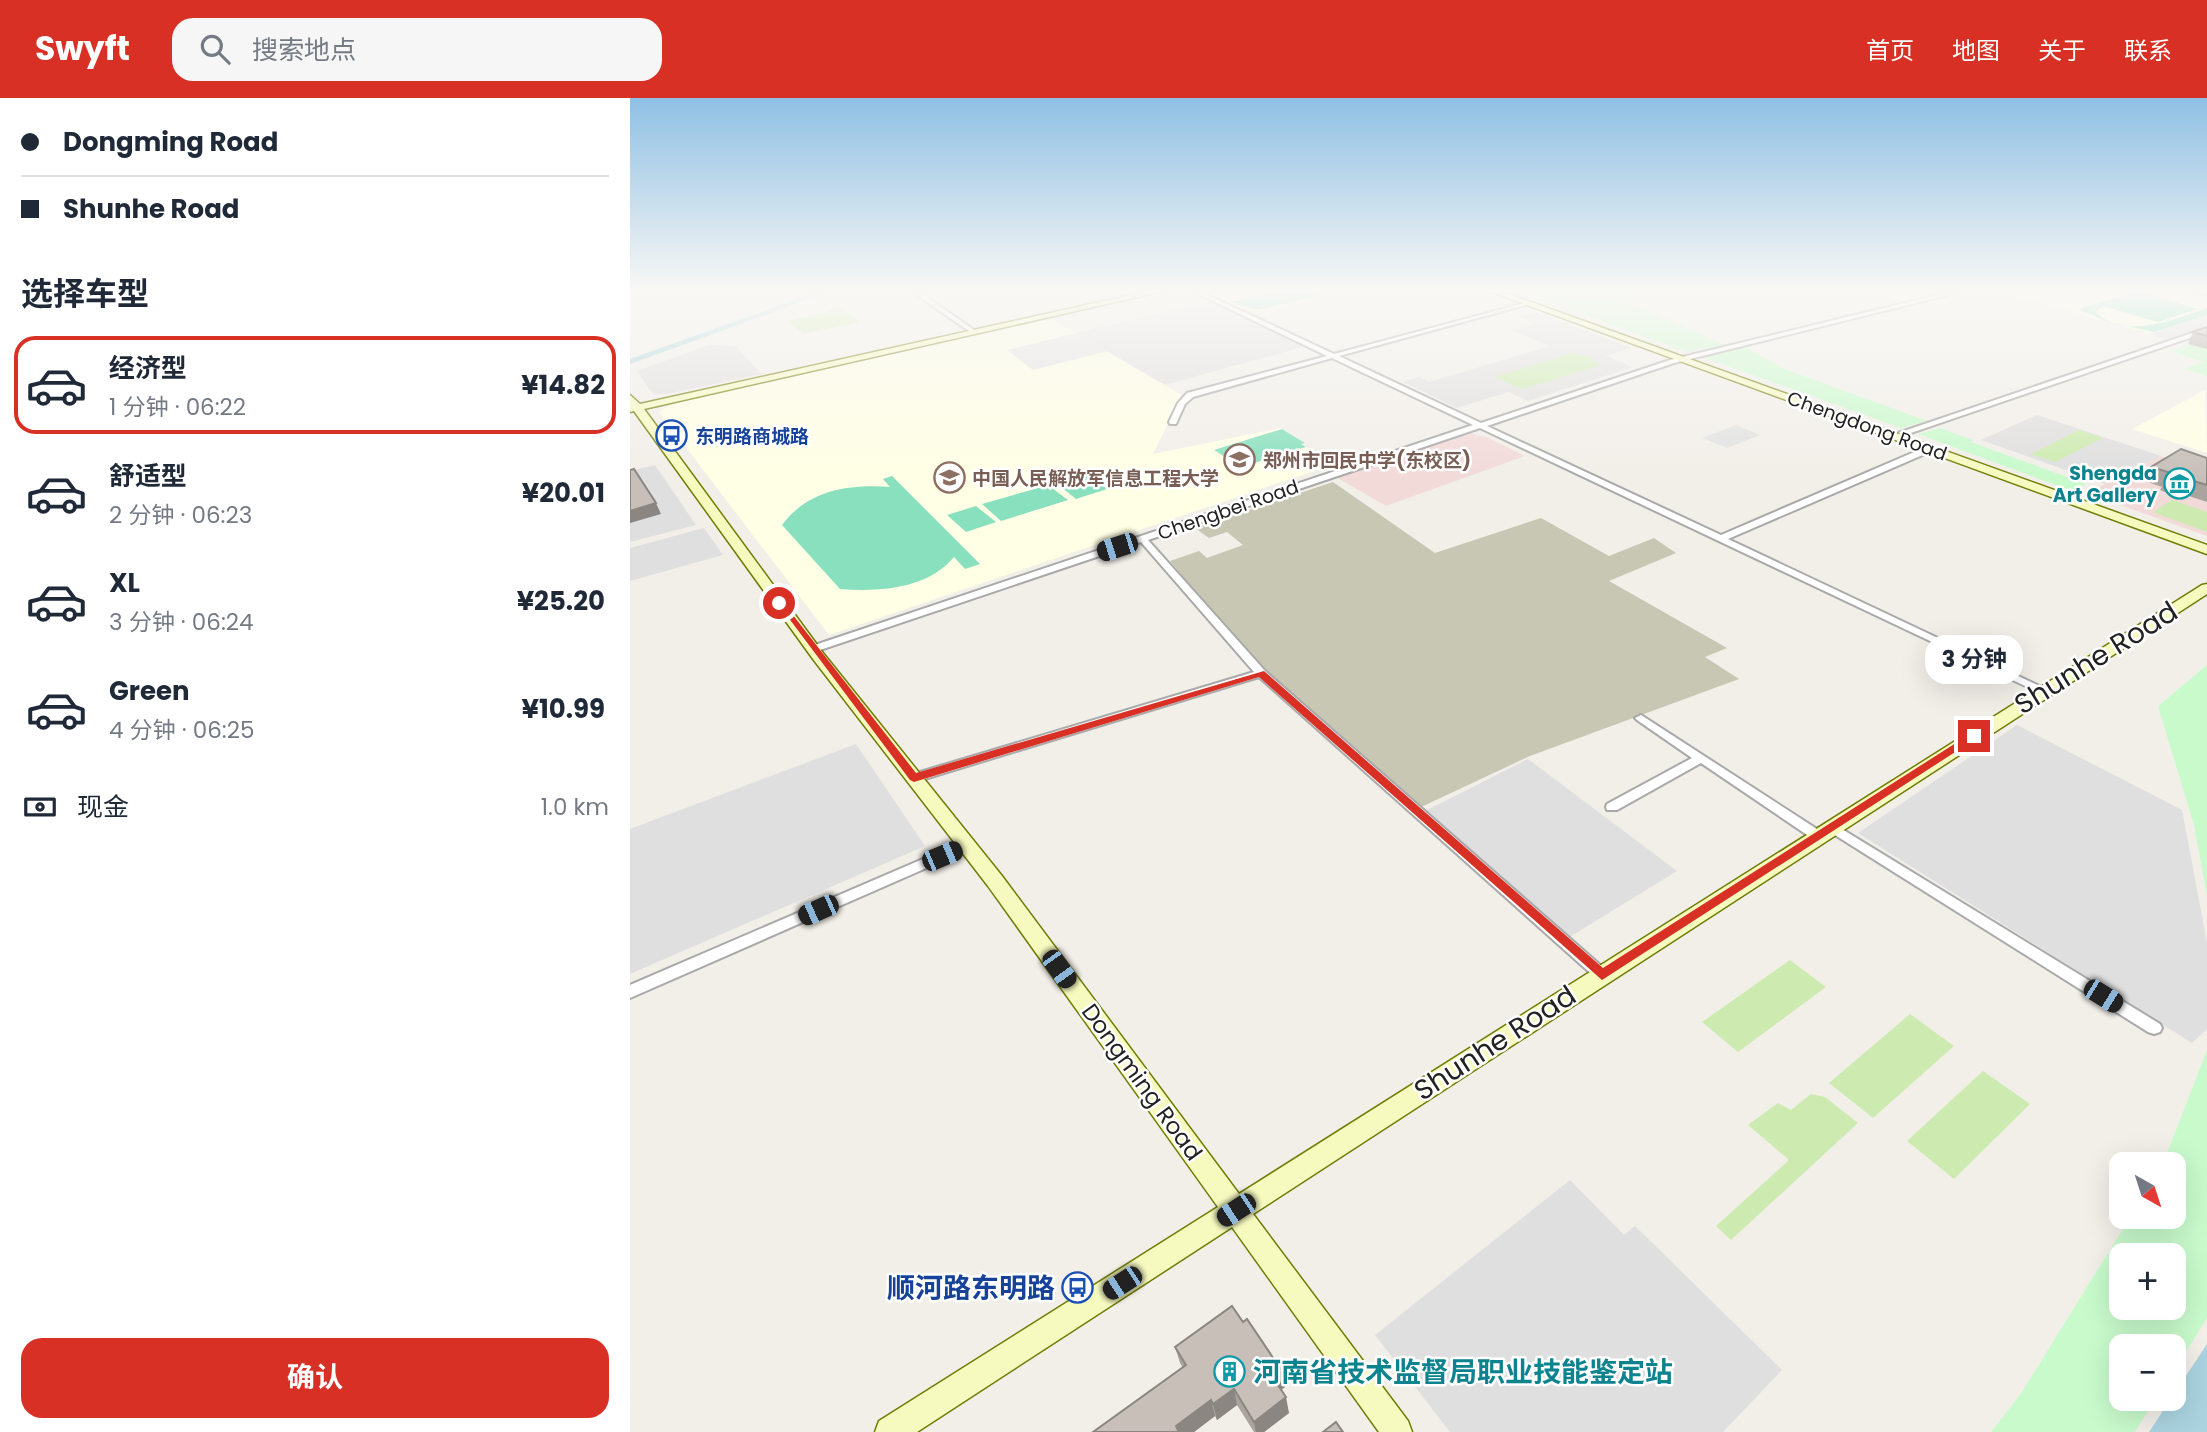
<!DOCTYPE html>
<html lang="zh">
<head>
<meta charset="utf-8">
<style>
	body { margin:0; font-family:Poppins,"Noto Sans SC",sans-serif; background:#f6f6f7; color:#1f2937; height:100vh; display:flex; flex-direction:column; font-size:26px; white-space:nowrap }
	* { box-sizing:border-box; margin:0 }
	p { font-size:23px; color:#747a83 }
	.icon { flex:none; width:38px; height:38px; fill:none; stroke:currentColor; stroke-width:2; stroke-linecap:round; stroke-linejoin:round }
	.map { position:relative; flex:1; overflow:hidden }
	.sheet { display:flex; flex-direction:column; background:#fff; width:630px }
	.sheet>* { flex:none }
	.top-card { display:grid; align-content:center; height:154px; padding:0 21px; background:#fff }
	.needle { width:46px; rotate:141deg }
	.buttons { position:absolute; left:1479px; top:1054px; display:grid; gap:14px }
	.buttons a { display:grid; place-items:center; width:77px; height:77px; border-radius:14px; background:#fff; box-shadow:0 7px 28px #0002; font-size:35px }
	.end { position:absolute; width:32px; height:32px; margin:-16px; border:9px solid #d93025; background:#fff; box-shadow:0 0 0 4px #fff }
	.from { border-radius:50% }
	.bubble { position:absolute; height:49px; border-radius:21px; background:#fff; box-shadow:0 7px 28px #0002; font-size:23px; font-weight:700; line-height:49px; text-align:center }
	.car { position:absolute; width:21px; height:42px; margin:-21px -10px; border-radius:9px; box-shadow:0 0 5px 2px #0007; background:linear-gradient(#222 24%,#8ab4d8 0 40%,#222 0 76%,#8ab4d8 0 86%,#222 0) }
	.top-card b { display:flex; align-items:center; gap:24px; height:66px; font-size:26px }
	.top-card b+b { border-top:2px solid #e0e1e3 }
	.top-card i { width:18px; height:18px; background:#1f2937 }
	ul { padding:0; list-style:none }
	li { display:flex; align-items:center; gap:21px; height:98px; margin:0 14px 10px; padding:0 7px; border:4px solid transparent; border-radius:21px }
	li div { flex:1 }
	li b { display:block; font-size:26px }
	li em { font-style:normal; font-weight:700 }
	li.current { border-color:#d93025 }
	li>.icon { width:63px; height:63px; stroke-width:1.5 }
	h2 { padding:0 21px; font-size:32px; line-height:84px }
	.pay { display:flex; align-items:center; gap:18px; height:77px; padding:0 21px; font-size:26px }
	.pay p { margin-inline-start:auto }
	.primary-button { display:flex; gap:14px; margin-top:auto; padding:14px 21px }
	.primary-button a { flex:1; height:80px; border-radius:21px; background:#d93025; color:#fff; font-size:28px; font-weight:700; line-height:80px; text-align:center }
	header { display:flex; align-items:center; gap:42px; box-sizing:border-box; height:98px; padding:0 35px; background:#d93025; color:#fff }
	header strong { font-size:33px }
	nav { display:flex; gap:38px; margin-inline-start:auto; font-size:24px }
	.search { width:490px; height:63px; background:#f6f6f7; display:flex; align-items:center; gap:18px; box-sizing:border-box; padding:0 24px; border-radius:21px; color:#747a83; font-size:26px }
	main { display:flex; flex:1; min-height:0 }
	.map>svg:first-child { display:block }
</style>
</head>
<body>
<header>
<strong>Swyft</strong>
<div class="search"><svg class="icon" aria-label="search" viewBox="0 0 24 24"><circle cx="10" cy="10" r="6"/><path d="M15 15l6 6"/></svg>搜索地点</div>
<nav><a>首页</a><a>地图</a><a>关于</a><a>联系</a></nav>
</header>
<main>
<section class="sheet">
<div class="top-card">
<b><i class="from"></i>Dongming Road</b>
<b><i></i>Shunhe Road</b>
</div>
<h2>选择车型</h2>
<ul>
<li class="current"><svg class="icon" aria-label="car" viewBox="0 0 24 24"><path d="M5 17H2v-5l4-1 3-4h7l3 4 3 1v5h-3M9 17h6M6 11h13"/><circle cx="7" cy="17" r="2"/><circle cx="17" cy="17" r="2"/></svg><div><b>经济型</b><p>1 分钟 · 06:22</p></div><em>¥14.82</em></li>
<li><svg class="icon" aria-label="car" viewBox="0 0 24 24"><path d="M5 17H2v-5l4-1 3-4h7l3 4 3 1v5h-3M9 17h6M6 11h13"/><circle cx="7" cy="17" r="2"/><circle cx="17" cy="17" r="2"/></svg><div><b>舒适型</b><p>2 分钟 · 06:23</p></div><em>¥20.01</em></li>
<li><svg class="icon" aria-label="car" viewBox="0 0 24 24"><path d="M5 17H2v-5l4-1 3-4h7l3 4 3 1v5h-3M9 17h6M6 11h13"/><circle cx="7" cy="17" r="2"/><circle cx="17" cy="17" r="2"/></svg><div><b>XL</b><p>3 分钟 · 06:24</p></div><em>¥25.20</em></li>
<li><svg class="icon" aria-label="car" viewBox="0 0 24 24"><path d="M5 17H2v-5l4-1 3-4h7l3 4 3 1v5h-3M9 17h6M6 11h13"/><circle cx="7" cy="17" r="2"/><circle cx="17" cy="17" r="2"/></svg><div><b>Green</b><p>4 分钟 · 06:25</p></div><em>¥10.99</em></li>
</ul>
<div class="pay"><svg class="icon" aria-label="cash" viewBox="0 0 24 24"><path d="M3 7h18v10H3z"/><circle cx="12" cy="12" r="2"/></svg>现金<p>1.0 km</p></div>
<div class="primary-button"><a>确认</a></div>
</section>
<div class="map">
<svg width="1577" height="1334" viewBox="0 0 1577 1334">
	<rect width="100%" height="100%" fill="#f2efe9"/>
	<path fill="#e0dfdf" d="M579 204 673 249 534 287 447 235Z
		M907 215 1001 250 976 258 1003 269 898 303 878 294 827 310 773 284 789 279 799 284 920 248 883 233 906 226 890 219Z
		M1577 217V228L1537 242 1519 236Z
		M79 247 105 248 132 276 37 296H23L7 273Z
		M1407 317 1531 358 1475 386 1351 342Z
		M25 367 66 427 0 444V373Z
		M74 430 93 457 0 483V450Z
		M1387 627 1552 712 1577 845V931L1562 945 1228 735Z
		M226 646 295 748 0 876V731Z
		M898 661 1047 773 938 840 793 714Z
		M940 1082 994 1137 1005 1128 1152 1272 1093 1334H820L745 1237Z"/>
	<path fill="#f2dad9" d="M842 336 856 339 895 358 756 408 706 379 825 339Z
		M1531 358 1577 373V438L1457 395Z"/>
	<path fill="#ffffe5" d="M578 191H686L700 197 630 213H616L574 193Z
		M1362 191H1570L1577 193V217L1519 236Z
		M421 221 552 297 523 356 651 330 676 345 672 346 682 352 677 355 699 368 199 537 29 314 44 305Z
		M1575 292 1577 355 1502 331Z"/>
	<path fill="#c7c7b4" d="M703 384 805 455 911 420 979 458 1024 440 1046 455 979 483 1097 550 1075 559 1109 581 900 658 789 710 659 599 599 534 540 463 569 453 577 460 613 447 597 434 579 440 565 430Z"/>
	<path fill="#cdebb0" d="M209 210 230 224 173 236 157 223Z
		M942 255 963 260 960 262 971 267 893 291 864 279Z
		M1449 332 1473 340 1425 364 1401 356Z
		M1542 402 1577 414V434L1523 414Z
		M1160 862 1196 889 1108 954 1072 924Z
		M1280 916 1324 948 1243 1020 1199 985Z
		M1353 973 1400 1006 1324 1081 1277 1043Z
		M1181 996 1195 999 1228 1025 1101 1142 1086 1128 1159 1062 1118 1027 1148 1005 1161 1012Z"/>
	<path fill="#c8facc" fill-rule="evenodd" d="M882 191H1040L992 201 1095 247 1057 254Z
		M1577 240V278L1553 271 1574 264 1540 253Z
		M1113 248 1157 272 1297 323 1271 330 1070 258Z
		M1310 330 1343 342 1341 344 1456 386 1442 393 1288 336Z
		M1577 567V798L1564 727 1528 608Z
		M1577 952V1220L1544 1273V1248H1491V1300H1526L1505 1334H1361L1392 1294 1501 1118H1544V1066H1533ZM1491 1157H1544V1209H1491Z"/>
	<path fill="#88e0be" d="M657 191H681L691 197 628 212 600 204Z
		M1515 191H1553L1577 196V199L1541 192 1515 195 1567 211 1528 224 1473 208 1465 214C1495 243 1545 221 1577 210V217L1524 234 1478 224 1448 211Z
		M652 331 675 345 671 346 676 349 611 369 584 352Z
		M456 376 477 391 446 401 426 385Z
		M262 378 350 466 335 471 324 459C297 491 250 494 210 491L152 427C178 392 219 386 260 389L253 381Z
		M418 387 438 402 371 423 352 406Z
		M346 408 366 424 336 434 317 417Z"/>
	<path fill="#e2e2e2" d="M447 235 478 253 403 272 377 252Z
		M1106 327 1130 337 1097 350 1072 340Z"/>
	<path fill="#aad3df" d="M195 191H207L0 266V261Z
		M1577 1246V1334H1519Z"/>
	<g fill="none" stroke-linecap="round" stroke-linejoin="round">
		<defs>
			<path id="street" d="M278 191H285L347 234 342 235Z
				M558 191H565L704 256 899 204V206L709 258 851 325 1040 262 1332 191H1342L1044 265 857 328 1091 437 1296 349H1302V353L1098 441 1420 593 1414 596 1410 595 850 330 518 442 635 573 977 873 979 877 977 881 972 883 967 881 629 579 288 683H280L278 680 280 677 624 574 511 444 187 553H179L178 551 179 549 843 327 702 260 563 299 555 306 546 326H540L539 324 548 305 557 295 697 258Z
				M1577 230V234L1275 337 1268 335Z
				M1011 617 1193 735 1195 738 1193 741H1183L1071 665 987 712H977L976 709 977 706 1062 660 1007 622 1005 620Z
				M1202 725 1530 926 1532 930 1530 934 1524 936 1518 934 1197 732 1195 729 1197 726Z
				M337 742 342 744 344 747 342 750 0 900V887Z"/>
			<path id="secondary" d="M528 191H543L14 311 193 555 372 778 609 1096 1572 487 1577 486V496L623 1116 778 1323 782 1334H749L602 1129 287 1334H245L249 1323 588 1109 358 788 183 561 4 313 0 314V297L10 306Z
				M853 191H865L1577 447V456Z"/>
		</defs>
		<use href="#street" stroke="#a9a9a9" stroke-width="4"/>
		<use href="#secondary" stroke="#707d05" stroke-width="3"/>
		<use href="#street" fill="#fff" fill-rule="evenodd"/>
		<use href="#secondary" fill="#f7fabf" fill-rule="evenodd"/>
	</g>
	<path fill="#aba49e" d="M1577 229V251L1558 246 1563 234Z
		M1577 360V404L1547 394 1543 397 1530 392 1532 389 1515 383 1521 369Z
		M545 1249 655 1289 651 1292 659 1315 634 1334H624L607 1307 587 1322 585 1318 564 1334H463L553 1270 550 1265Z"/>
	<path fill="#8b8681" d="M1554 380 1547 394 1543 397 1549 382Z
		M26 405 31 416 0 425V413Z
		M652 1273 655 1289 646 1296 643 1280Z
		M604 1291 607 1307 587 1322 583 1306Z
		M656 1299 659 1315 634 1334H626L624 1324Z
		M581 1302 585 1318 564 1334H548L546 1328Z"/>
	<path fill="#c7bfb8" stroke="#8b8681" stroke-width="2" d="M1577 229V238L1563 234Z
		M1551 351 1577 360V387L1554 380 1549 382 1537 378 1541 375 1521 369Z
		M4 371 26 405 0 413V372Z
		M602 1208 613 1224 617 1221 652 1273 643 1280 656 1299 624 1324 604 1291 583 1306 581 1302 546 1328 549 1334H463L556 1267 545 1249Z
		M706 1324 713 1334H693Z"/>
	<linearGradient id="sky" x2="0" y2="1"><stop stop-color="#8fc0e4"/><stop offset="0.51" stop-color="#f9f8f5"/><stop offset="1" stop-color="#f9f8f5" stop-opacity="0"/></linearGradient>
	<rect width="1577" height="378" fill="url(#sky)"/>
	<path fill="#d93025" d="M146 503H152L286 675 634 573 973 870 1340 636 1350 638 972 882 629 579 284 684 280 682Z"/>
	<defs>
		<symbol id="bus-ring" viewBox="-11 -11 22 22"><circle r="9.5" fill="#fff" stroke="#1a4fb4" stroke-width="1.5"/><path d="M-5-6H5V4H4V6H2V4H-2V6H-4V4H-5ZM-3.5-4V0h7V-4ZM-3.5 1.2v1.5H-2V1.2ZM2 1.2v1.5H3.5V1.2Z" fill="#1a4fb4"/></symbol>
		<symbol id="school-ring" viewBox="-11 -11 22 22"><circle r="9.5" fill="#fff" stroke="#8d6e63" stroke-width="1.5"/><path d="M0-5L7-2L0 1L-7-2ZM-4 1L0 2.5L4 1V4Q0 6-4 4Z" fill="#8d6e63"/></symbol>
		<symbol id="university-ring" viewBox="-11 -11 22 22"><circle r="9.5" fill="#fff" stroke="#8d6e63" stroke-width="1.5"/><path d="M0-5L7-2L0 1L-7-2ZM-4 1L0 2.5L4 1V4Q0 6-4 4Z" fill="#8d6e63"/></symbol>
		<symbol id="museum-ring" viewBox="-11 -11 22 22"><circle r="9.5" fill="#fff" stroke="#0f9aa8" stroke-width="1.5"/><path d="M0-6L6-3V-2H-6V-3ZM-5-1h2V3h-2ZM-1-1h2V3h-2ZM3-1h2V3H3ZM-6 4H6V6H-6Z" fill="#0f9aa8"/></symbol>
		<symbol id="building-ring" viewBox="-11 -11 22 22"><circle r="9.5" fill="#fff" stroke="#0f9aa8" stroke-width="1.5"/><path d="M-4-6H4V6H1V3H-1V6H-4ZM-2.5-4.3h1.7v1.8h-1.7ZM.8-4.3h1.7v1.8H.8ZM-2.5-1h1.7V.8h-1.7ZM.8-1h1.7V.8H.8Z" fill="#0f9aa8"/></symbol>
	</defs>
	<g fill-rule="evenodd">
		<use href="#bus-ring" x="24" y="320" width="35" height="35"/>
		<use href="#school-ring" x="592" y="344" width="35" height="35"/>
		<use href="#university-ring" x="302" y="362" width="35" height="35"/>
		<use href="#museum-ring" x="1532" y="368" width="35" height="35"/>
		<use href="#bus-ring" x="430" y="1172" width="35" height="35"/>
		<use href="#building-ring" x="582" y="1256" width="35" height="35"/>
	</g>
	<g text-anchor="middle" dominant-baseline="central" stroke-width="5" stroke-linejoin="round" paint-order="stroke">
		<g font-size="19" fill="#222" stroke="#fff">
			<text transform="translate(1237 328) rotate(20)">Chengdong Road</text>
			<text transform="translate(598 412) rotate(-19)">Chengbei Road</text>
		</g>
		<g font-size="19" font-weight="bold" fill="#164399" stroke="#fff" text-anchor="start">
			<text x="65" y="338">东明路商城路</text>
		</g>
		<g font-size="19" font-weight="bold" fill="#785e54" stroke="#fff" text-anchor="start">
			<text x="633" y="362">郑州市回民中学(东校区)</text>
			<text x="342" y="380">中国人民解放军信息工程大学</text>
		</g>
		<g font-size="19" font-weight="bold" fill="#0d838f" stroke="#fff" text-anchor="end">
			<text x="1527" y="375">Shengda<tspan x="1527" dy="22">Art Gallery</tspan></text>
		</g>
		<g font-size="23" fill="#222" stroke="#fff">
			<text transform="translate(512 984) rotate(54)">Dongming Road</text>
		</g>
		<g font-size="28" fill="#222" stroke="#fff">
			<text transform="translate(1466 560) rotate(-32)">Shunhe Road</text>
			<text transform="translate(865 945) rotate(-33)">Shunhe Road</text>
		</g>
		<g font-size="28" font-weight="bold" fill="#164399" stroke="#fff" text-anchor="end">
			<text x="425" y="1190">顺河路东明路</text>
		</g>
		<g font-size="28" font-weight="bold" fill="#0d838f" stroke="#fff" text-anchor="start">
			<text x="623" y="1274">河南省技术监督局职业技能鉴定站</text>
		</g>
	</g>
</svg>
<div class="buttons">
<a><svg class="needle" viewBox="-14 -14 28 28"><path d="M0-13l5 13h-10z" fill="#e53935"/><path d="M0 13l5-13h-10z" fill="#747a83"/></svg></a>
<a>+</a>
<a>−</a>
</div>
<i class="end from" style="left:149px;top:505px"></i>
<i class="end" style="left:1344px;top:638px"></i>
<div class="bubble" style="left:1295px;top:537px;width:98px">3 分钟</div>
<i class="car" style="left:487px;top:449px;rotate:252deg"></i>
<i class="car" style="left:312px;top:758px;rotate:67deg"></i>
<i class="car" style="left:188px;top:812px;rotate:246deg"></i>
<i class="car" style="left:429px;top:871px;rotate:144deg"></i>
<i class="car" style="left:1473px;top:898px;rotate:122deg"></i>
<i class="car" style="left:606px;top:1112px;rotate:237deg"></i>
<i class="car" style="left:492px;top:1185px;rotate:237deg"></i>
</div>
</main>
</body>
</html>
